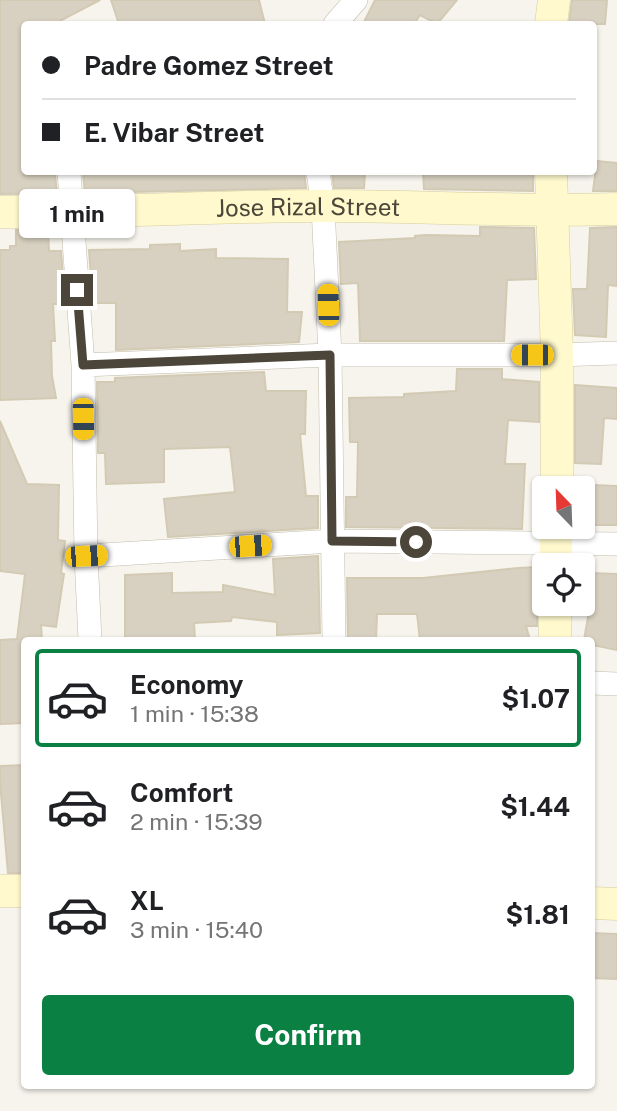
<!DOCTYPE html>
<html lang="en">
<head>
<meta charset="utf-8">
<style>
	body { margin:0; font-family:"Public Sans",sans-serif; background:#f2f2f2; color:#202124; height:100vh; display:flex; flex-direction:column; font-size:26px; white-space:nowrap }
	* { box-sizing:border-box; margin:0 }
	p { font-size:23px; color:#757577 }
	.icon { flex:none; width:38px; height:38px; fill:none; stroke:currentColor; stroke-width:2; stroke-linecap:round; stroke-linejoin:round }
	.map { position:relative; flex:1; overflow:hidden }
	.panel { position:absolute; left:21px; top:637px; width:574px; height:452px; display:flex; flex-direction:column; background:#fff; border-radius:7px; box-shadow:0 2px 5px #0004 }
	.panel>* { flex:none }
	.guide { position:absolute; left:21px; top:21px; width:576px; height:154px; border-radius:7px; box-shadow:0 2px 5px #0004; display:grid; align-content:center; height:154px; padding:0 21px; background:#fff }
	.needle { width:46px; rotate:337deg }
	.fabs { position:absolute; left:532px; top:476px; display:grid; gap:14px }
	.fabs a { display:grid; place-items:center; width:63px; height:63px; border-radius:7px; background:#fff; box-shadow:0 2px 5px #0004; font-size:35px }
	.end { position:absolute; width:32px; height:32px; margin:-16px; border:9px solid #4b4639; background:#fff; box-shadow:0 0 0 4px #fff }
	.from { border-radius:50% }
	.bubble { position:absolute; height:49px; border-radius:7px; background:#fff; box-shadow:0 2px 5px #0004; font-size:23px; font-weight:700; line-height:49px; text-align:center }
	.car { position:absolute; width:21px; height:42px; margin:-21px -10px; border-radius:9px; box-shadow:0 0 5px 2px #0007; background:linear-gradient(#f5c518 24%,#345 0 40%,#f5c518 0 76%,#345 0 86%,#f5c518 0) }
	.guide b { display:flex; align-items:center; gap:24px; height:66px; font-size:26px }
	.guide b+b { border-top:2px solid #e0e0e0 }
	.guide i { width:18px; height:18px; background:#202124 }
	ul { padding:12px 0 0; list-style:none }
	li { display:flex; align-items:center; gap:21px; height:98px; margin:0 14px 10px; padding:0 7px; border:4px solid transparent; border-radius:7px }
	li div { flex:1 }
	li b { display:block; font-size:26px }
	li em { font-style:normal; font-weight:700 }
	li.current { border-color:#0b8043 }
	li>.icon { width:63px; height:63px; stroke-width:1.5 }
	.primary-button { display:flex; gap:14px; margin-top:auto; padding:14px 21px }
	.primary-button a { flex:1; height:80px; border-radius:7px; background:#0b8043; color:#fff; font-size:28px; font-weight:700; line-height:80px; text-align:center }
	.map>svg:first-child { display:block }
</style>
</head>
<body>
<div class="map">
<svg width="617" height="1111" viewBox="0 0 617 1111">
	<rect width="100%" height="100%" fill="#f6f4ec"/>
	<path fill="#d8d1c1" stroke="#d3cab4" stroke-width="2" d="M0 0H100L54 24H24V176L55 175 57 193 0 194Z
		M111 0H259L265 24H119Z
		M375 0H457L437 24 420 15 414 24H363Z
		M572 0H607L605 24H569Z
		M597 161 617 163V191H593Z
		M83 172H304L306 188 85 193Z
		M332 172H365L364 188H334Z
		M423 172H533V191L424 189Z
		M480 227 534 228 536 279 507 280 504 341H360L358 283 341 284 339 242 415 238V236L426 235 480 236Z
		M617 227V286L608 285 606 337 575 335 573 289H587L590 228Z
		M16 230H48L49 251H61L65 304H53L55 341H51L52 376 56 398 0 400V250H10V246H16Z
		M180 244V251L216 249V258L288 259 287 312H302L299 342 116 350V303H93L89 250 150 249V245Z
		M457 369H502V379L539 382V422L508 420 505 464H525L522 529 346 527V497H357L358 442H350L349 398 404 397V394L456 391Z
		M264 372 266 391H306L305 434H300L306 496H318V528L168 537 164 499 235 492 230 447 164 449V482L106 484 105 453H98L97 382H115V378Z
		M575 385 617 388V419L604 418 601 464 575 463Z
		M0 421 27 484 59 485 58 540 65 541 61 573 64 574 56 627 41 625 42 640H24V723L0 724V640L17 639 25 574 0 571Z
		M593 485 617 486V525H592Z
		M318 556 320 633 277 635V622L232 617 231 621 194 623 195 640H125V575L172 573V593L223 592V585L275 595 273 559Z
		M538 567 540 594 537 604V626H526L530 640H420L417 614H377L376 640H348L347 578H423L518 568Z
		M591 573 617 574V650L592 645V640H584L591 600H588Z
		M24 765V873H8L0 782V766Z
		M592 933 617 934V979L592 978Z"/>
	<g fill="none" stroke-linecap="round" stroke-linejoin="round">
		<defs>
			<path id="street" d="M335 24 356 0
				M69 172 83 365 86 556 90 640
				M318 172 323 206 330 355 334 640
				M83 365 330 355H557L617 353
				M86 556 333 541 617 544
				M592 683 617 684"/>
			<g id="secondary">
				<path d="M551 24 554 0"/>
				<path d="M551 172 557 355V488"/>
				<path id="s1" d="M0 212C108 213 216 206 324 206 422 206 519 212 617 209"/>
				<path d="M556 565V527"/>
				<path d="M555 640V604"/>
				<path d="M0 891H24"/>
				<path d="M592 903 617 904"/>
			</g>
		</defs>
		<use href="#street" stroke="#c2bdae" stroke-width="24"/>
		<use href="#secondary" stroke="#d6cd9b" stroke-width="33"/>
		<use href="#street" stroke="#fff" stroke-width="23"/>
		<use href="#secondary" stroke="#fff9cd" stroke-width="32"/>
	</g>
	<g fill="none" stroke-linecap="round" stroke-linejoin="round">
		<path stroke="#4b4639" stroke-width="9" d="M77 290 83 365 330 355 332 541 416 542"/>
	</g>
	<g text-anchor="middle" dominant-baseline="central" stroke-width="5" stroke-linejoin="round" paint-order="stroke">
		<g font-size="24" fill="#4b4639" stroke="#fff">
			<text stroke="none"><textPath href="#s1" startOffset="308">Jose Rizal Street</textPath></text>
		</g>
	</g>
</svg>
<div class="fabs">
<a><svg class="needle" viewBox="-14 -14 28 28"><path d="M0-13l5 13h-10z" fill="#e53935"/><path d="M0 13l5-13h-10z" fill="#757577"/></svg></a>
<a><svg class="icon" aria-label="locate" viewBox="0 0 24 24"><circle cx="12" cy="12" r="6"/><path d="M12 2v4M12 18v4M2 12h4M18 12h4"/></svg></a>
</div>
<i class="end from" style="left:416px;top:542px"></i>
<i class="end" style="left:77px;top:290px"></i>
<div class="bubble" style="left:19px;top:189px;width:116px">1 min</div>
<i class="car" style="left:328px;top:305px;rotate:358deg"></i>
<i class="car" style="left:532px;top:355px;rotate:270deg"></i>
<i class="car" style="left:83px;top:419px;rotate:179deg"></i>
<i class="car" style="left:250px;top:546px;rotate:86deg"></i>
<i class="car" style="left:86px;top:556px;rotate:87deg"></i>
<div class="guide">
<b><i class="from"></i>Padre Gomez Street</b>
<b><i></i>E. Vibar Street</b>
</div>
<section class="panel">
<ul>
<li class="current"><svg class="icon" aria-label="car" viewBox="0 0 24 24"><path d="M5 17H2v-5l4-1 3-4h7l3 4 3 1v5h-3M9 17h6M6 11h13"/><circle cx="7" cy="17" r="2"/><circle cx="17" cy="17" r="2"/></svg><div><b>Economy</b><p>1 min · 15:38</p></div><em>$1.07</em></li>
<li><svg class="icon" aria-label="car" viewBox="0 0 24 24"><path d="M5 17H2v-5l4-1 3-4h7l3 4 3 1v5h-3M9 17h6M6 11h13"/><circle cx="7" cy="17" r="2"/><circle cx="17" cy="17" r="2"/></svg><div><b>Comfort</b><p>2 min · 15:39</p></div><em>$1.44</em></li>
<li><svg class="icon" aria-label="car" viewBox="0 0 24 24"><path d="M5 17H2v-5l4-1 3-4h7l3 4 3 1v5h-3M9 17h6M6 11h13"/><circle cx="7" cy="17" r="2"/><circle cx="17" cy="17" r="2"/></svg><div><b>XL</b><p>3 min · 15:40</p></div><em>$1.81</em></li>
</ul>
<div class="primary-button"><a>Confirm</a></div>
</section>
</div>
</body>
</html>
